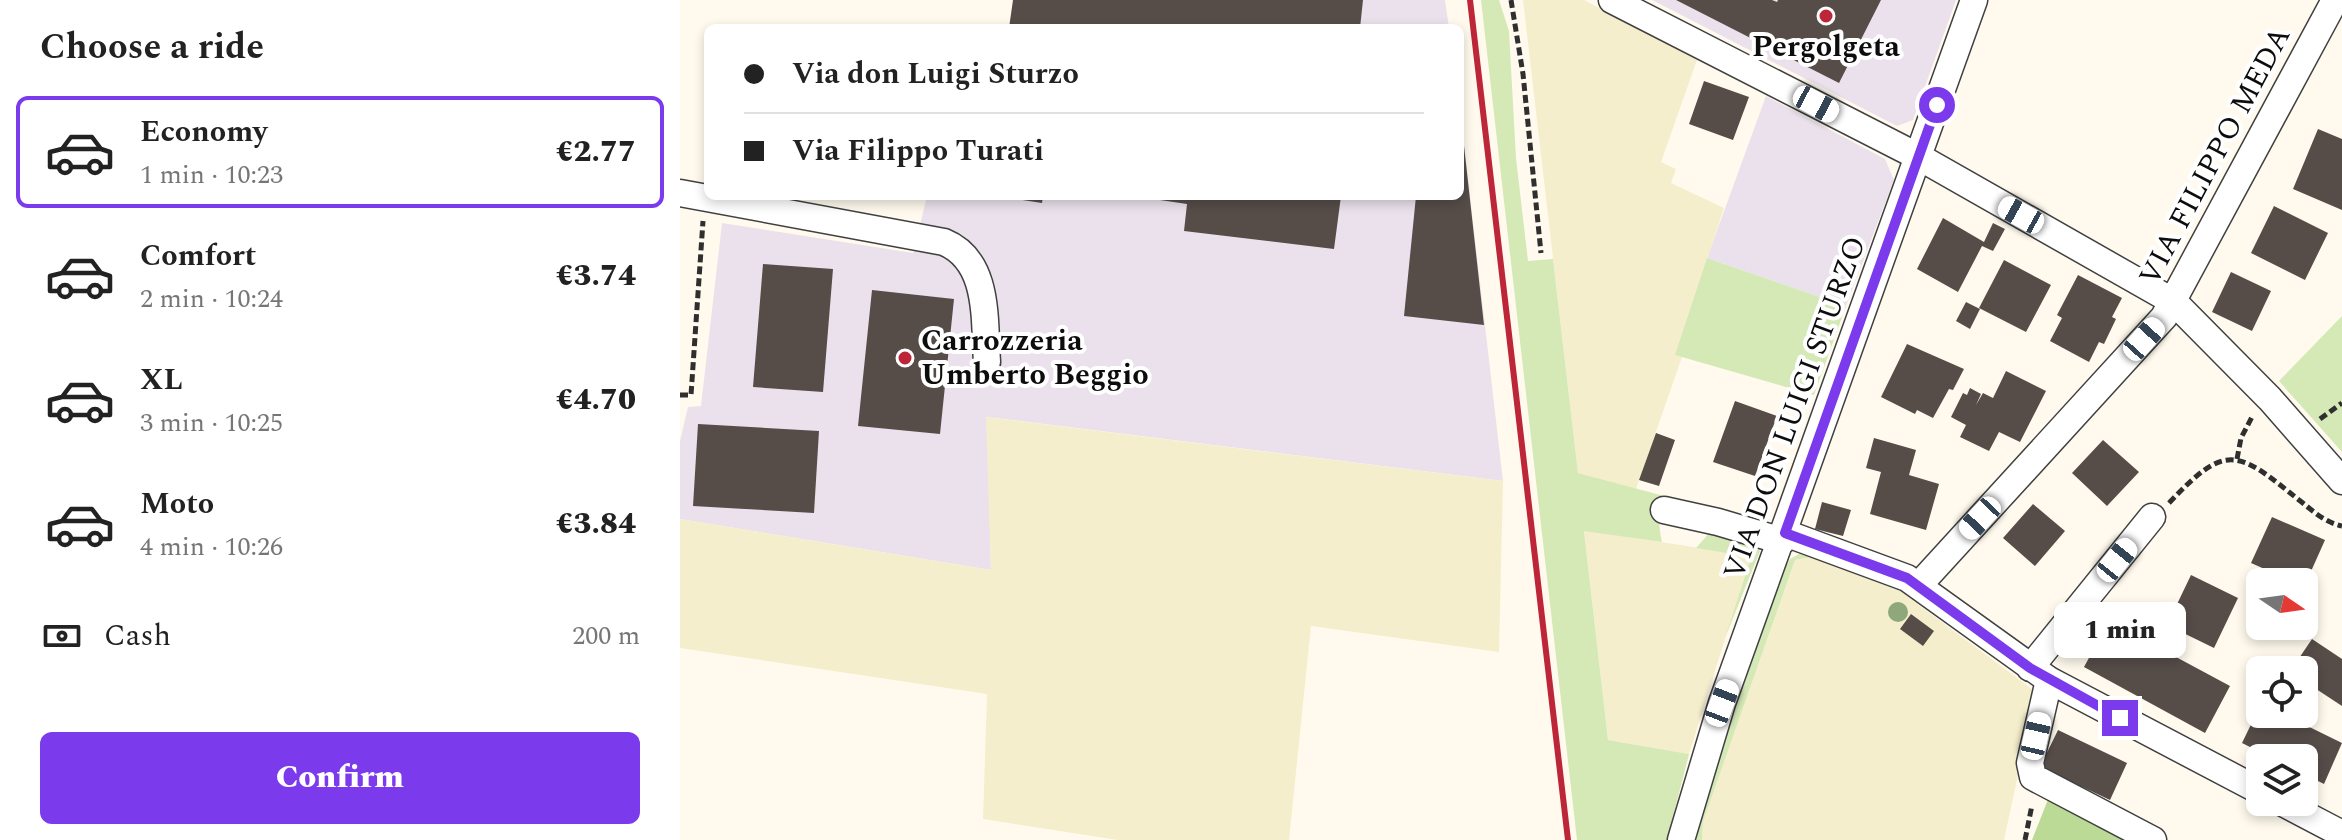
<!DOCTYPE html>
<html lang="en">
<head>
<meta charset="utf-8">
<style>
	body { margin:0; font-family:Spectral,serif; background:#f2f2f2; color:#222; height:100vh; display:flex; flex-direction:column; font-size:30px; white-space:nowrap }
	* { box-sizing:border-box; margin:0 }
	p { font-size:26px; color:#767676 }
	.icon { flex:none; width:44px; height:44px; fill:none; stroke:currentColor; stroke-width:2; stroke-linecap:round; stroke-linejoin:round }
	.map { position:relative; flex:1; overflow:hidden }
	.side { display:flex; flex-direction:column; background:#fff; width:680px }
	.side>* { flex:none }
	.banner { position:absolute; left:24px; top:24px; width:760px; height:176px; border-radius:12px; box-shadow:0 4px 12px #0003; display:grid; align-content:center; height:176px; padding:0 40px; background:#fff }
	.needle { width:52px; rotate:103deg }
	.controls { position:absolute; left:1566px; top:568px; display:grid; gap:16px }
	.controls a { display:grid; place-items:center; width:72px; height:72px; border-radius:12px; background:#fff; box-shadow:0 4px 12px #0003; font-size:40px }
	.end { position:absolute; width:36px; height:36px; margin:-18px; border:10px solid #7c3aed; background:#fff; box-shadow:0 0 0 4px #fff }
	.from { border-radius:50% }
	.bubble { position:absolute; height:56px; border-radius:12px; background:#fff; box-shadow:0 4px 12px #0003; font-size:26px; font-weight:800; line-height:56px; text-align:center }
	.car { position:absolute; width:24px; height:48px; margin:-24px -12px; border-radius:10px; box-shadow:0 0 6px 2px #0007; background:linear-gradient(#fff 24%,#345 0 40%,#fff 0 76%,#345 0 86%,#fff 0) }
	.banner b { display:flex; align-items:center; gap:28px; height:76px; font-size:30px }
	.banner b+b { border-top:2px solid #e0e0e0 }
	.banner i { width:20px; height:20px; background:#222 }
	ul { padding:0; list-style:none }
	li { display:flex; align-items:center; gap:24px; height:112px; margin:0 16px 12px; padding:0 24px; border:4px solid transparent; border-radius:12px }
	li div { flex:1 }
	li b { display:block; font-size:30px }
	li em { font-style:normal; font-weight:800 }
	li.on { border-color:#7c3aed }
	li>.icon { width:72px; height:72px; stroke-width:1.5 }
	h2 { padding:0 40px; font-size:36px; line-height:96px }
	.pay { display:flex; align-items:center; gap:20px; height:88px; padding:0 40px; font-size:30px }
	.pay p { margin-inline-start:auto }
	.primary-button { display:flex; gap:16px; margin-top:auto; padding:16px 40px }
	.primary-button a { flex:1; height:92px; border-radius:12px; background:#7c3aed; color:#fff; font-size:32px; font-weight:800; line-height:92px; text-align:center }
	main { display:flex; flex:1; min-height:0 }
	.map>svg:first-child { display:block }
</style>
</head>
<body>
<main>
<section class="side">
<h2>Choose a ride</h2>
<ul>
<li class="on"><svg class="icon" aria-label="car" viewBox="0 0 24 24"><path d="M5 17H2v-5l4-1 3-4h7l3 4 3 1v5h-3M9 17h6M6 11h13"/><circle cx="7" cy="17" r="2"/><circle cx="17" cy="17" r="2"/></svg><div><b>Economy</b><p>1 min · 10:23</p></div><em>€2.77</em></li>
<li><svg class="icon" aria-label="car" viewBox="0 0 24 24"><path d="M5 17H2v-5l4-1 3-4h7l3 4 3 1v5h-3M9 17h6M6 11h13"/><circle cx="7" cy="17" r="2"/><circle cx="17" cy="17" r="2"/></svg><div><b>Comfort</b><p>2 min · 10:24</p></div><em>€3.74</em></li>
<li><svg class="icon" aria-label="car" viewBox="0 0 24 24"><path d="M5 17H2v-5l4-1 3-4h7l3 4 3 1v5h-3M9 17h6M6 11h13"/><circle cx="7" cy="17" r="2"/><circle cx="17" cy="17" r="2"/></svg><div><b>XL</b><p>3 min · 10:25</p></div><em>€4.70</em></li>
<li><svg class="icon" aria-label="car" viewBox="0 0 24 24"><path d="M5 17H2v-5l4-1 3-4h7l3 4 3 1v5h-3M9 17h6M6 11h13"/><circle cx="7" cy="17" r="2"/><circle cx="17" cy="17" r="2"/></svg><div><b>Moto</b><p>4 min · 10:26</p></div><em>€3.84</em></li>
</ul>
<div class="pay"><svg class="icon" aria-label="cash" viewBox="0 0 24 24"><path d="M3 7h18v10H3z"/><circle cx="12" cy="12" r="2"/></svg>Cash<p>200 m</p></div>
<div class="primary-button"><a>Confirm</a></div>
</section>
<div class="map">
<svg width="1662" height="840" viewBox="0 0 1662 840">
	<rect width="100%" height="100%" fill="#fffaed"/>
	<path fill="#eae1ec" d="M334 0H765L769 28H331Z
		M972 0H1276L1233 120 1217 126Z
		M1086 96 1205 159 1214 180 1166 306 1027 258Z
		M780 110 823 481 307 417 311 570 0 519V441L8 407 21 406 42 223 233 253 247 196H780Z"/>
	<path fill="#f5eecd" d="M843 0H904L1017 60 981 162 996 169 991 183 1044 208 996 355 1002 357 956 489 898 473Z
		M306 417 823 481 819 652 631 626 609 840H438L303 819 307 694 0 648V519L311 570Z
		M904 530 1071 556 1009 754 928 740Z
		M1130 557 1220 591 1356 692 1324 840H1022L1023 822 1115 560Z"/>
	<path fill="#d5e9b7" d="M801 0H819L829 31 836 158 848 261 873 259 898 473 988 497C976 508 979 528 982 542L904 531 928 740 1009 754 987 840H897Z
		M1027 258 1166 306 1134 395 995 355Z
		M1662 316V452L1599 381Z
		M1031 531 1078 545 1080 551 1045 638 1071 557 1016 548Z
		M1119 554 1130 557 1115 560 1023 822 1022 840H1014C1041 745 1071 658 1106 566L1110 559Z"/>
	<path fill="#bada96" d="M1369 797 1454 840H1352Z"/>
	<path fill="#564d49" d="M333 0H683L680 28H329Z
		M996 0H1092L1097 2 1098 0H1201L1159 83Z
		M1024 81 1069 97 1053 140 1009 124Z
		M780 128H782L804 325 724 316 736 196H780Z
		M1638 129 1662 139V210L1613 189Z
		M316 196H363L362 203Z
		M453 196H661L654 249 504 231 507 204Z
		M1594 206 1648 233 1625 280 1571 253Z
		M1263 218 1304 242 1313 223 1325 229 1313 251 1302 246 1278 292 1237 269Z
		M1324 260 1371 285 1346 332 1299 308Z
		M83 264 153 269 143 392 73 387Z
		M1551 272 1591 291 1572 331 1532 312Z
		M1398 275 1442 298 1432 317 1436 319 1424 344 1419 342 1409 362 1370 341 1382 318 1377 315Z
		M192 290 274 299 260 434 178 426Z
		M1286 302 1300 309 1290 329 1276 321Z
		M1227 344 1284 369 1273 390 1269 389 1253 418 1237 410 1235 414 1201 397Z
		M1326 371 1366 391 1340 442 1319 432 1309 451 1280 437 1286 425 1271 417 1283 393 1287 395 1290 388 1301 394 1296 405 1303 393 1313 398Z
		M1055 401 1097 416 1075 476 1033 462Z
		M18 424 139 431 134 513 13 506Z
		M976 433 995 440 979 486 959 480Z
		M1194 438 1236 450 1229 475 1259 484 1246 530 1190 514 1201 472 1186 468Z
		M1423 440 1459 472 1427 506 1392 473Z
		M1142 502 1171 510 1163 536 1135 529Z
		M1353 504 1385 531 1355 566 1323 538Z
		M1592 517 1645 540 1624 587V582H1614L1571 563Z
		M1511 575 1558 598 1534 648 1487 625Z
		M1231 614 1254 631 1243 646 1220 629Z
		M1429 621 1550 686 1525 733 1404 667Z
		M1632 639 1662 659V706L1624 681V670H1611Z
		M1580 706V714H1603L1662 743 1644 784 1624 774V758H1592L1562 743Z
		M1378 730 1447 763 1430 800 1360 767Z"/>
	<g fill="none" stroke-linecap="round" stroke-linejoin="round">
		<defs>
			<path id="minor" d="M932 0 1239 157 1494 302 1590 399 1662 481
				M0 193 264 242C310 261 304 320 307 362
				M984 510 1038 522 1102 541
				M1105 533 1227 578 1369 680 1580 791
				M1239 585 1484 317 1655 0
				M1350 668 1472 517
				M1369 680 1350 763 1353 777 1473 840
				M1601 802 1662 834
				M1001 840 1042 703 1294 0"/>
		</defs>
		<use href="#minor" stroke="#404040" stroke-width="29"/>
		<path stroke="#2f2f2f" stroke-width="5" stroke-dasharray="8 4" stroke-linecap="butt" d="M831 0 843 74 861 253
			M0 395H11L23 221
			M1640 419 1662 403
			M1557 459 1561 438 1572 417
			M1489 503C1547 441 1558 451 1619 500 1633 511 1644 522 1662 526
			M1345 840 1352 805"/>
		<use href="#minor" stroke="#fff" stroke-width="26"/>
		<path stroke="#bd2539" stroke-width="6" d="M790 0 888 840"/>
	</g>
	<circle fill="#8ea87b" cx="1218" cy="612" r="10"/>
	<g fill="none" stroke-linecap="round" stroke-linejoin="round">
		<path stroke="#7c3aed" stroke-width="10" d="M1257 105 1105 533 1227 578 1350 668 1440 718"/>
	</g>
	<g fill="#bd2539" stroke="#fff" stroke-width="3">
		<circle cx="1146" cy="16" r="8"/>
		<circle cx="225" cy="358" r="8"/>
	</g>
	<g text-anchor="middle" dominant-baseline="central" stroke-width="8" stroke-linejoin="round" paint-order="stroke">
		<g font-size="30" font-weight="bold" fill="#0d0d0d" stroke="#fff">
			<text x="1146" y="47">Pergolgeta</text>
			<text x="241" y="341" text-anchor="start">Carrozzeria<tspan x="241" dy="34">Umberto Beggio</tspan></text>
		</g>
		<g font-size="30" fill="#0d0d0d" stroke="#fff">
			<text transform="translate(1535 156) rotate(-62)">VIA FILIPPO MEDA</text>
			<text transform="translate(1115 408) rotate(-70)">VIA DON LUIGI STURZO</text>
		</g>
	</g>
</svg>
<div class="controls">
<a><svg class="needle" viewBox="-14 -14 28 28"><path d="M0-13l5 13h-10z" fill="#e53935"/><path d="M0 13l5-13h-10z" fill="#767676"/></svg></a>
<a><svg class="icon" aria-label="locate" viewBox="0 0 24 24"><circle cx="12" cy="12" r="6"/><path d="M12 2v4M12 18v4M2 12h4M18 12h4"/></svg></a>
<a><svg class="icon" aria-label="layers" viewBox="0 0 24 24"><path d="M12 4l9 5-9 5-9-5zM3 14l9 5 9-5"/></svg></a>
</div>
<i class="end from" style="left:1257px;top:105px"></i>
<i class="end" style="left:1440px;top:718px"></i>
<div class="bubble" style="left:1374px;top:602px;width:132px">1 min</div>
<i class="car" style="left:1136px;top:104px;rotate:118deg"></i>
<i class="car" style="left:1341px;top:215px;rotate:299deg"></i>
<i class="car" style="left:1464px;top:339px;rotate:42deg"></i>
<i class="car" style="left:1300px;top:518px;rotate:223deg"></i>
<i class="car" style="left:1437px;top:560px;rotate:39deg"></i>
<i class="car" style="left:1042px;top:703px;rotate:21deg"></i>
<i class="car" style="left:1356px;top:736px;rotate:13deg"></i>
<div class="banner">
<b><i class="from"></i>Via don Luigi Sturzo</b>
<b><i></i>Via Filippo Turati</b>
</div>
</div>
</main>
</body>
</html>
